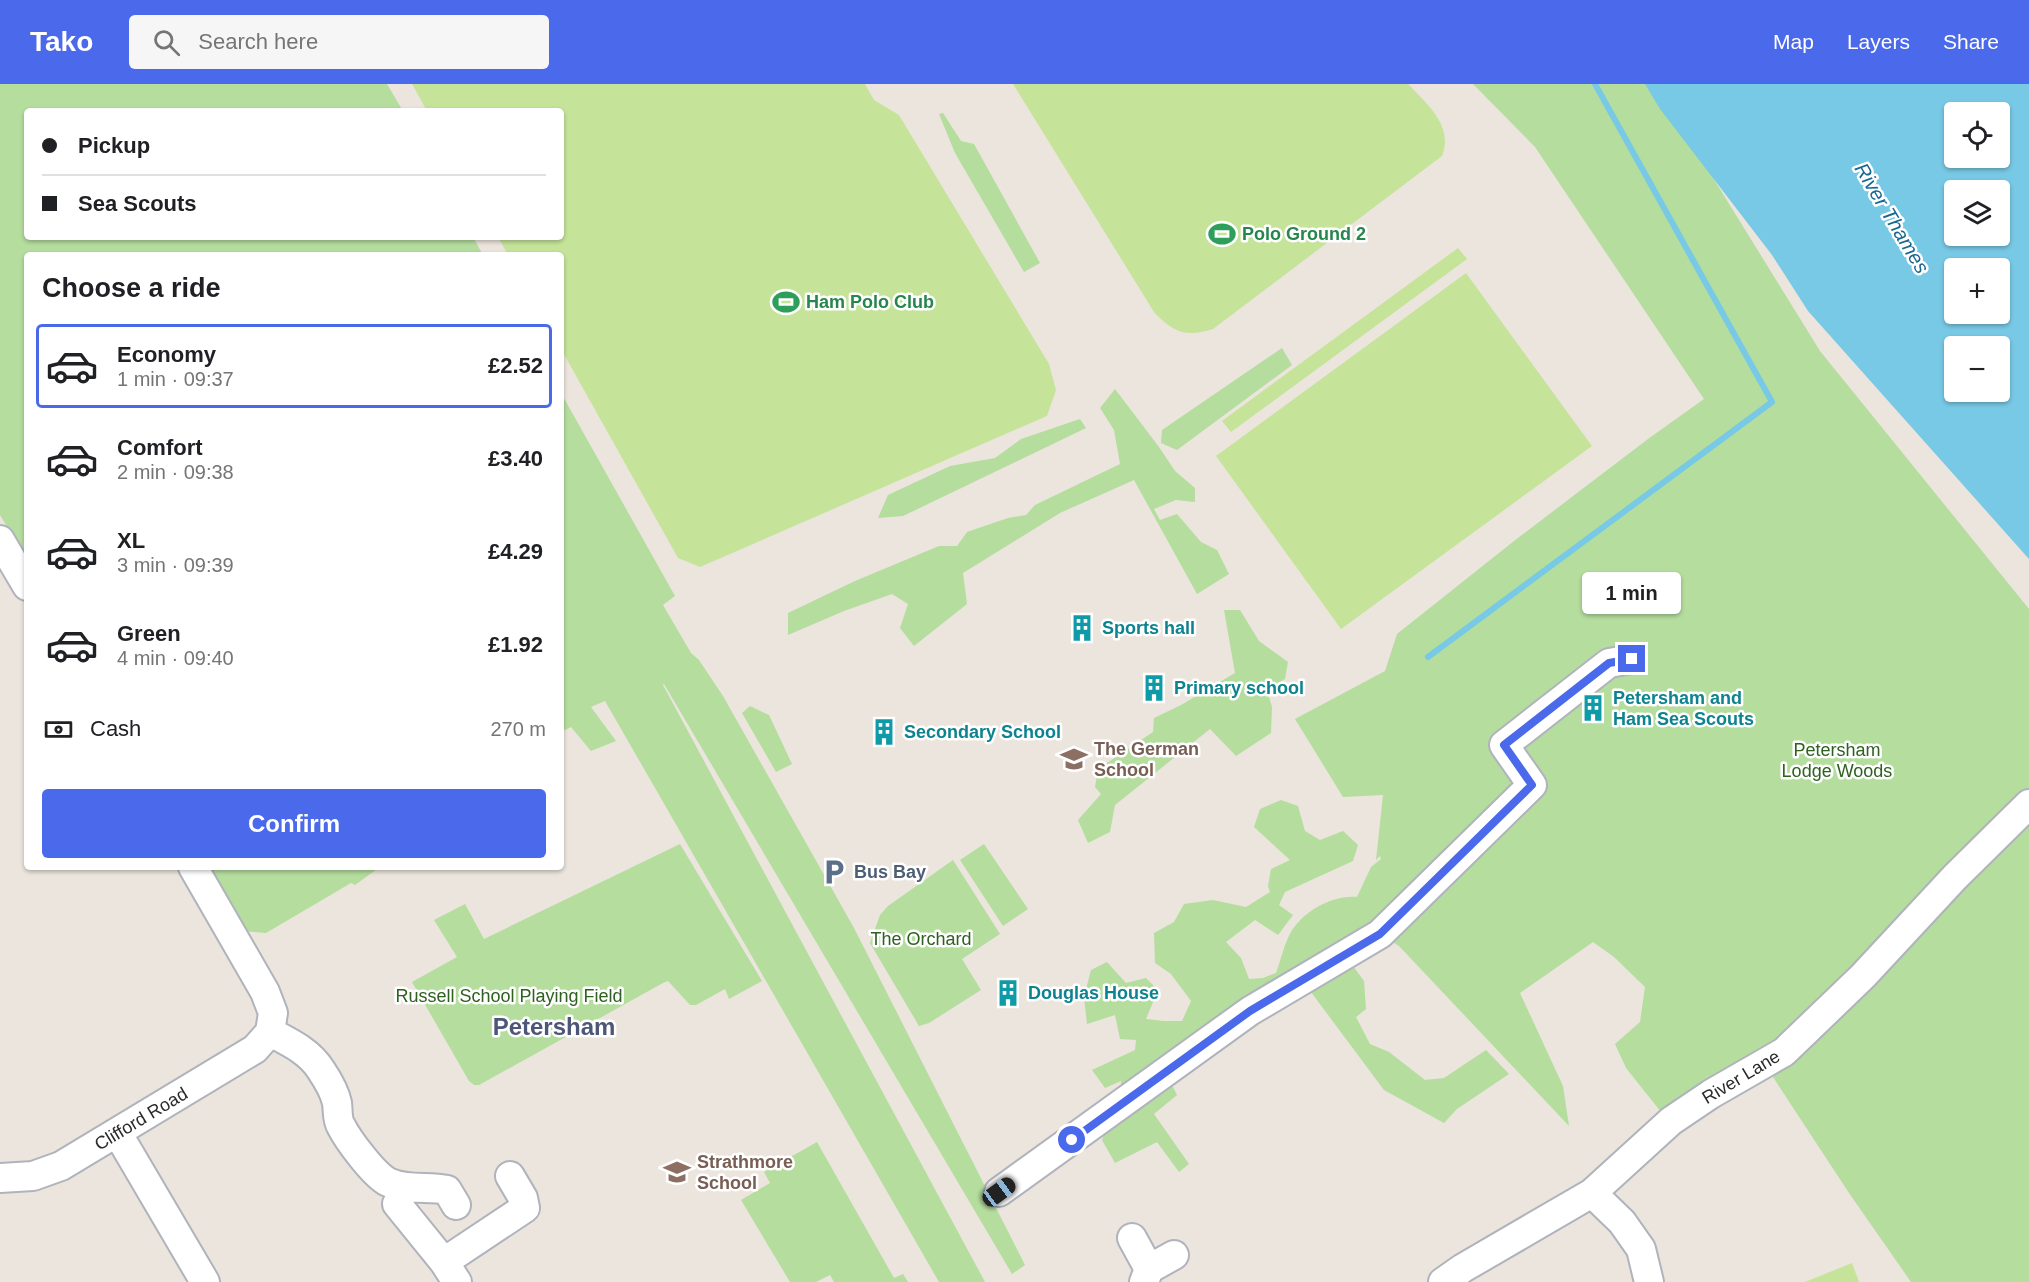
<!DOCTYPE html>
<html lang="en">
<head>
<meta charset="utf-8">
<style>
	body { margin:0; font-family:Helvetica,sans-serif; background:#f6f6f6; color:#202124; height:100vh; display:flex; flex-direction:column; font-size:22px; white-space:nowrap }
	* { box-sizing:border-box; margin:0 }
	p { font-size:20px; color:#757577 }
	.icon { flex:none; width:33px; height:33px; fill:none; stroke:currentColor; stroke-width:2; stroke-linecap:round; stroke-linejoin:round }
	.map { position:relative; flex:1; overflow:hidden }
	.panel { position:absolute; left:24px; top:168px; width:540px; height:618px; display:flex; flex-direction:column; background:#fff; border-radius:6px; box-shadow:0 2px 4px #0004 }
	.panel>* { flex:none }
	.guide { position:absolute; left:24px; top:24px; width:540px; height:132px; border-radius:6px; box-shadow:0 2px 4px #0004; display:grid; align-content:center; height:132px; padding:0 18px; background:#fff }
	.fabs { position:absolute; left:1944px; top:18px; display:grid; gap:12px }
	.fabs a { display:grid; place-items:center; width:66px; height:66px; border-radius:6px; background:#fff; box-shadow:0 2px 4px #0004; font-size:30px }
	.end { position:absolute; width:27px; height:27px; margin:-14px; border:8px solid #4a69eb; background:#fff; box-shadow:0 0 0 3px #fff }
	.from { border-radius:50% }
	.bubble { position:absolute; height:42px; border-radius:6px; background:#fff; box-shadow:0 2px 4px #0004; font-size:20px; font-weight:700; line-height:42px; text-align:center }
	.car { position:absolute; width:18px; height:36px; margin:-18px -9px; border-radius:8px; box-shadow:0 0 4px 2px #0007; background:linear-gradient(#222 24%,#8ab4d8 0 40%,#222 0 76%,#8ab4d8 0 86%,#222 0) }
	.guide b { display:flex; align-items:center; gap:21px; height:57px; font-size:22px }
	.guide b+b { border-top:2px solid #e0e0e0 }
	.guide i { width:15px; height:15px; background:#202124 }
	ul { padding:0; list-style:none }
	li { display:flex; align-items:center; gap:18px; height:84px; margin:0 12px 9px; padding:0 6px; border:3px solid transparent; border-radius:6px }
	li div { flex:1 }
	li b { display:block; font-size:22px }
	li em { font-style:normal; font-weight:700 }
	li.on { border-color:#4a69eb }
	li>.icon { width:54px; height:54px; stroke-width:1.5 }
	h2 { padding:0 18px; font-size:27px; line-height:72px }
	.pay { display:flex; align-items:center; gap:15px; height:66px; padding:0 18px; font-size:22px }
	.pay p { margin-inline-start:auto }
	.button { display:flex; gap:12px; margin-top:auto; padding:12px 18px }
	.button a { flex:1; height:69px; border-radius:6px; background:#4a69eb; color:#fff; font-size:24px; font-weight:700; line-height:69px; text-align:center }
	header { display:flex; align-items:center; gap:36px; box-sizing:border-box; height:84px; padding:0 30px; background:#4a69eb; color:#fff }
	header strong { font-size:28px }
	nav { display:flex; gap:33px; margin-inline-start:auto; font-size:21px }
	.search { width:420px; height:54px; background:#f6f6f6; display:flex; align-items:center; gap:15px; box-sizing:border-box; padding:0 21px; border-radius:6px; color:#757577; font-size:22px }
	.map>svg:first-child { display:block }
</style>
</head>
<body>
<header>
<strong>Tako</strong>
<div class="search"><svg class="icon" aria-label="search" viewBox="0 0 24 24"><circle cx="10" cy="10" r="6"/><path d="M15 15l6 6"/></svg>Search here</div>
<nav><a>Map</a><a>Layers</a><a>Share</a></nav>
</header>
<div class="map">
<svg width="2029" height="1198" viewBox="0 0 2029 1198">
	<rect width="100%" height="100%" fill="#ebe5dd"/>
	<path fill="#b4dd9e" d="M0 0H387L403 27H27V153H473L483 171H27V476L0 431Z
		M1473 0H1655L1820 267 2029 525V730L1765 968 1661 1028 1626 984 1615 960 1640 938 1645 903 1614 873 1593 858 1520 909 1563 1002 1569 1042 1399 862 1380 850 1353 882 1364 897 1366 925 1356 933 1370 960 1389 968 1425 996 1444 994 1486 966 1509 990 1457 1025 1444 1039 1384 1006 1299 892 1162 981 1177 1011 1154 1030 1189 1080 1179 1088 1157 1058 1115 1079 1102 1056 1121 1006V997L1105 1004 1092 986 1135 966 1136 956 1120 955 1115 931 1087 940 1084 913 1091 886 1107 878 1126 899 1146 894 1158 906 1146 935 1164 937H1182L1191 917 1171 890 1155 879 1154 849 1174 838 1184 820 1213 816 1246 823 1270 808 1268 802 1271 785 1290 776 1254 743 1260 725 1281 716 1298 722 1305 747 1320 756 1343 747 1358 761 1353 777 1285 808 1279 821 1293 831 1278 851 1255 836 1226 858 1241 874 1249 895 1263 894 1276 889C1280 878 1283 865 1288 854 1299 829 1331 811 1357 813L1371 783 1381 775 1380 772 1376 776 1383 711 1343 713 1295 635 1385 587 1397 550 1514 457 1648 355 1704 315 1535 63Z
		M943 29 961 57 974 60 1040 179 1024 188 955 69 939 30Z
		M1282 264 1292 281 1177 366 1161 359 1162 346Z
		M1115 305 1159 363 1175 387 1195 404V418L1176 416 1154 425 1160 436 1177 430 1201 458 1217 466 1229 490 1197 510 1134 396 1060 429 963 489 967 520 914 562 900 544 908 520 892 510 844 527 788 551V529L855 497 939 462H957L967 448 1008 434 1026 431 1035 421 1120 380 1114 346 1100 324Z
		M561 309 675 512 663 521 691 569 699 576 723 612 854 844 1025 1181 1012 1190 664 600 663 601 985 1198H939L605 617 591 623 616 657 591 667 571 643 561 648Z
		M1080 335 1086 344 903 432 878 434 888 411 950 382 995 374 1021 355Z
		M1224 526H1240L1259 557 1288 578 1285 595 1267 606 1272 623 1271 649 1236 672 1210 645 1115 721 1110 748 1088 759 1078 736 1101 710 1095 703 1098 685 1153 648 1154 634 1181 621 1235 589Z
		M750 622 769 631 792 680 776 688 742 629Z
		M2029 734V1198H1911L1849 1109 1773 993 1791 977Z
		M680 760 762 897 729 915 725 905 696 921H690L668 897 663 899 479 1001H474L469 997 412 898 457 873 434 836 465 820 484 855Z
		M984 760 1028 825 1003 842 960 776Z
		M953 776 1000 850 962 875 981 906 929 939 919 942 870 859 880 831 888 822Z
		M207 783H380L355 801 351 799 266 849 243 847Z
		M817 1058 894 1194 903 1190 908 1198H834L830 1191 816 1198H790L741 1116 770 1099 764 1088Z"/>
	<path fill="#c5e49a" d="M412 0H865L874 16 899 31 1049 280 1056 306 1047 332 700 483 678 474 561 265V171H508L498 153H561V27H427Z
		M1013 0H1408C1427 20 1454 42 1442 72L1213 245C1185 254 1173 248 1154 228Z
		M1458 164 1467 175 1231 348 1222 337Z
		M1466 189 1592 362 1341 545 1216 372Z
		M1852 1179 1859 1198H1805Z"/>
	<path fill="#78c9e5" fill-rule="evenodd" d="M1645 0H2029V475L1808 227 1772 171 1660 25ZM1954 28H2000V74H1954ZM1954 106H2000V152H1954ZM1954 184H2000V230H1954ZM1954 262H2000V308H1954Z"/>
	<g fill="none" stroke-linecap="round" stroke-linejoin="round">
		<path stroke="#78c9e5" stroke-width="6" d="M1428 573 1772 318 1595 0"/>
		<defs>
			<path id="minor" d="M0 456 27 502
				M193 783 265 908 273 929 270 948
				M270 948C289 958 309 967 321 986 327 995 335 1009 337 1019 338 1026 337 1036 341 1042 348 1056 374 1091 388 1098 407 1107 428 1102 447 1106L456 1121
				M118 1050 205 1198
				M0 1094 33 1092 61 1082 255 965 270 948
				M999 1108 1250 927 1380 850 1532 701 1504 661 1609 579 1632 575
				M1592 1109 1622 1138 1641 1165 1649 1198
				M397 1120 444 1178 457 1198
				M1132 1154 1149 1185
				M444 1178 525 1124 523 1114 510 1092
				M1144 1198 1149 1185 1174 1171
				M1443 1198 1463 1184 1592 1109 1671 1037 1711 1010 1784 968 1863 892 1955 793 2029 720"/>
		</defs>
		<use href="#minor" stroke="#b0b3bc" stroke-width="32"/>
		<use href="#minor" stroke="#fff" stroke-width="28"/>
	</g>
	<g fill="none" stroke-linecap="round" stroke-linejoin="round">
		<path stroke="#4a69eb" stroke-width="8" d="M1072 1056 1250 927 1380 850 1532 701 1504 661 1609 579 1632 575"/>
	</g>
	<defs>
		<symbol id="stadium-bare" viewBox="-9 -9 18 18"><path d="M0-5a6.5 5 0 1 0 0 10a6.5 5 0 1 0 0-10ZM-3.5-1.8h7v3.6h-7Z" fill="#2e9e5b" stroke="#fff" stroke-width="2.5" paint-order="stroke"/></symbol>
		<symbol id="building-bare" viewBox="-9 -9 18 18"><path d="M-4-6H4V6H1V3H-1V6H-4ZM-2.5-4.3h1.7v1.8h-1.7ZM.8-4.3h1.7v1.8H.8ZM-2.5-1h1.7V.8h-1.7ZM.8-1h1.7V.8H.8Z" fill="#0f9aa8" stroke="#fff" stroke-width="2.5" paint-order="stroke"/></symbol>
		<symbol id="school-bare" viewBox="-9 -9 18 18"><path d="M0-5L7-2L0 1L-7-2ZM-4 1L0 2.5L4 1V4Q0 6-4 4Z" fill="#8d6e63" stroke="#fff" stroke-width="2.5" paint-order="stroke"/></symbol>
		<symbol id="parking-bare" viewBox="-9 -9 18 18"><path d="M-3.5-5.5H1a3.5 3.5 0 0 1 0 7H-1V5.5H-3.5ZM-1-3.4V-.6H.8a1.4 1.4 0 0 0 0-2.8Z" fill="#5c6f8a" stroke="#fff" stroke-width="2.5" paint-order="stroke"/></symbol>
	</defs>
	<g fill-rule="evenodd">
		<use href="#stadium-bare" x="1203" y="131" width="38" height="38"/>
		<use href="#stadium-bare" x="767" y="199" width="38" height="38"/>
		<use href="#building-bare" x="1063" y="525" width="38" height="38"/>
		<use href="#building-bare" x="1135" y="585" width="38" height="38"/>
		<use href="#building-bare" x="1574" y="605" width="38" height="38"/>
		<use href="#building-bare" x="865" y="629" width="38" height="38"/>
		<use href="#school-bare" x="1055" y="656" width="38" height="38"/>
		<use href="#parking-bare" x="815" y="769" width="38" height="38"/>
		<use href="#building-bare" x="989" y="890" width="38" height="38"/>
		<use href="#school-bare" x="658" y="1069" width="38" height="38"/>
	</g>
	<g text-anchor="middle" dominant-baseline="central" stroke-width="5" stroke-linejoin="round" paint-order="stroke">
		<g font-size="18" font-weight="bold" fill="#27864d" stroke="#fff" text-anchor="start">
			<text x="1242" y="150">Polo Ground 2</text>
			<text x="806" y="218">Ham Polo Club</text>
		</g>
		<g font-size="18" font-weight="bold" fill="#0d838f" stroke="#fff" text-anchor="start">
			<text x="1102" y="544">Sports hall</text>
			<text x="1174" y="604">Primary school</text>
			<text x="1613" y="614">Petersham and<tspan x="1613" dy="21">Ham Sea Scouts</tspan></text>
			<text x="904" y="648">Secondary School</text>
			<text x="1028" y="909">Douglas House</text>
		</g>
		<g font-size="18" font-weight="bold" fill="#785e54" stroke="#fff" text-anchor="start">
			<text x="1094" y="665">The German<tspan x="1094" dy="21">School</tspan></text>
			<text x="697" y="1078">Strathmore<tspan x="697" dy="21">School</tspan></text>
		</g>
		<g font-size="18" fill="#2e6120" stroke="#fff">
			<text x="1837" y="666">Petersham<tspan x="1837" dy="21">Lodge Woods</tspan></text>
			<text x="921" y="855">The Orchard</text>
			<text x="509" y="912">Russell School Playing Field</text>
		</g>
		<g font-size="18" font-weight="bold" fill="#4e5e75" stroke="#fff" text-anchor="start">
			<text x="854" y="788">Bus Bay</text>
		</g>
		<g font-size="18" fill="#2a2a2a" stroke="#fff">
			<text transform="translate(1741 993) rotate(-31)">River Lane</text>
			<text transform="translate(141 1035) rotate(-31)">Clifford Road</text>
		</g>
		<g font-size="20" font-style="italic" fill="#186790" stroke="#fff">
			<text transform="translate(1892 134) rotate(59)">River Thames</text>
		</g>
		<g font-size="24" font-weight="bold" fill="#4e5677" stroke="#fff">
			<text x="554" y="942">Petersham</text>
		</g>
	</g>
</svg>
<div class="fabs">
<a><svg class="icon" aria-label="locate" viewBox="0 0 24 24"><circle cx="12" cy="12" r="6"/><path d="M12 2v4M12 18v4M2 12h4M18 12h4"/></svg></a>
<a><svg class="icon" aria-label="layers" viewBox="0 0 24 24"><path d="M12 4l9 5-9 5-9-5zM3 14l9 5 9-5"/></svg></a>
<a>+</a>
<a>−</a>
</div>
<i class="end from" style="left:1072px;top:1056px"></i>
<i class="end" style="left:1632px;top:575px"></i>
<div class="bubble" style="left:1582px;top:488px;width:99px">1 min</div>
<i class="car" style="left:999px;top:1108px;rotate:54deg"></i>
<div class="guide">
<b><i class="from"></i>Pickup</b>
<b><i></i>Sea Scouts</b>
</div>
<section class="panel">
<h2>Choose a ride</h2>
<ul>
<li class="on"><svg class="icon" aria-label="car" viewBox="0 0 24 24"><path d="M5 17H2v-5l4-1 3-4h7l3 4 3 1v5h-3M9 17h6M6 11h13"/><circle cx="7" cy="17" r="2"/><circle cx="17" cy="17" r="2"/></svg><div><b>Economy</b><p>1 min · 09:37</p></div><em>£2.52</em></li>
<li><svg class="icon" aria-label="car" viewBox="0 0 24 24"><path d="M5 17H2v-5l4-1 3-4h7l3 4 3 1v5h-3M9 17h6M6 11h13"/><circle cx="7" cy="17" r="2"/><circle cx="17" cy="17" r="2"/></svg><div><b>Comfort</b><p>2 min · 09:38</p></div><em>£3.40</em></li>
<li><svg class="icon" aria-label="car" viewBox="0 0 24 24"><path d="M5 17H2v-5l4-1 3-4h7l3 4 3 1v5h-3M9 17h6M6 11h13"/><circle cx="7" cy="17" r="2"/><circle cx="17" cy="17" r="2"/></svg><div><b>XL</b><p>3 min · 09:39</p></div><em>£4.29</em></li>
<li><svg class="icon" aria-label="car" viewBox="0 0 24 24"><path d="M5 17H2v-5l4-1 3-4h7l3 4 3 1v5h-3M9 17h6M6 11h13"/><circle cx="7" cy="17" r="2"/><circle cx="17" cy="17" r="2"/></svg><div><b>Green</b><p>4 min · 09:40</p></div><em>£1.92</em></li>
</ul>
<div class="pay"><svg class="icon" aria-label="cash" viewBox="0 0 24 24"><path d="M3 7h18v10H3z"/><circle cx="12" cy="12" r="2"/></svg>Cash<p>270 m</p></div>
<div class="button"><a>Confirm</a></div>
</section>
</div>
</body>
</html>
